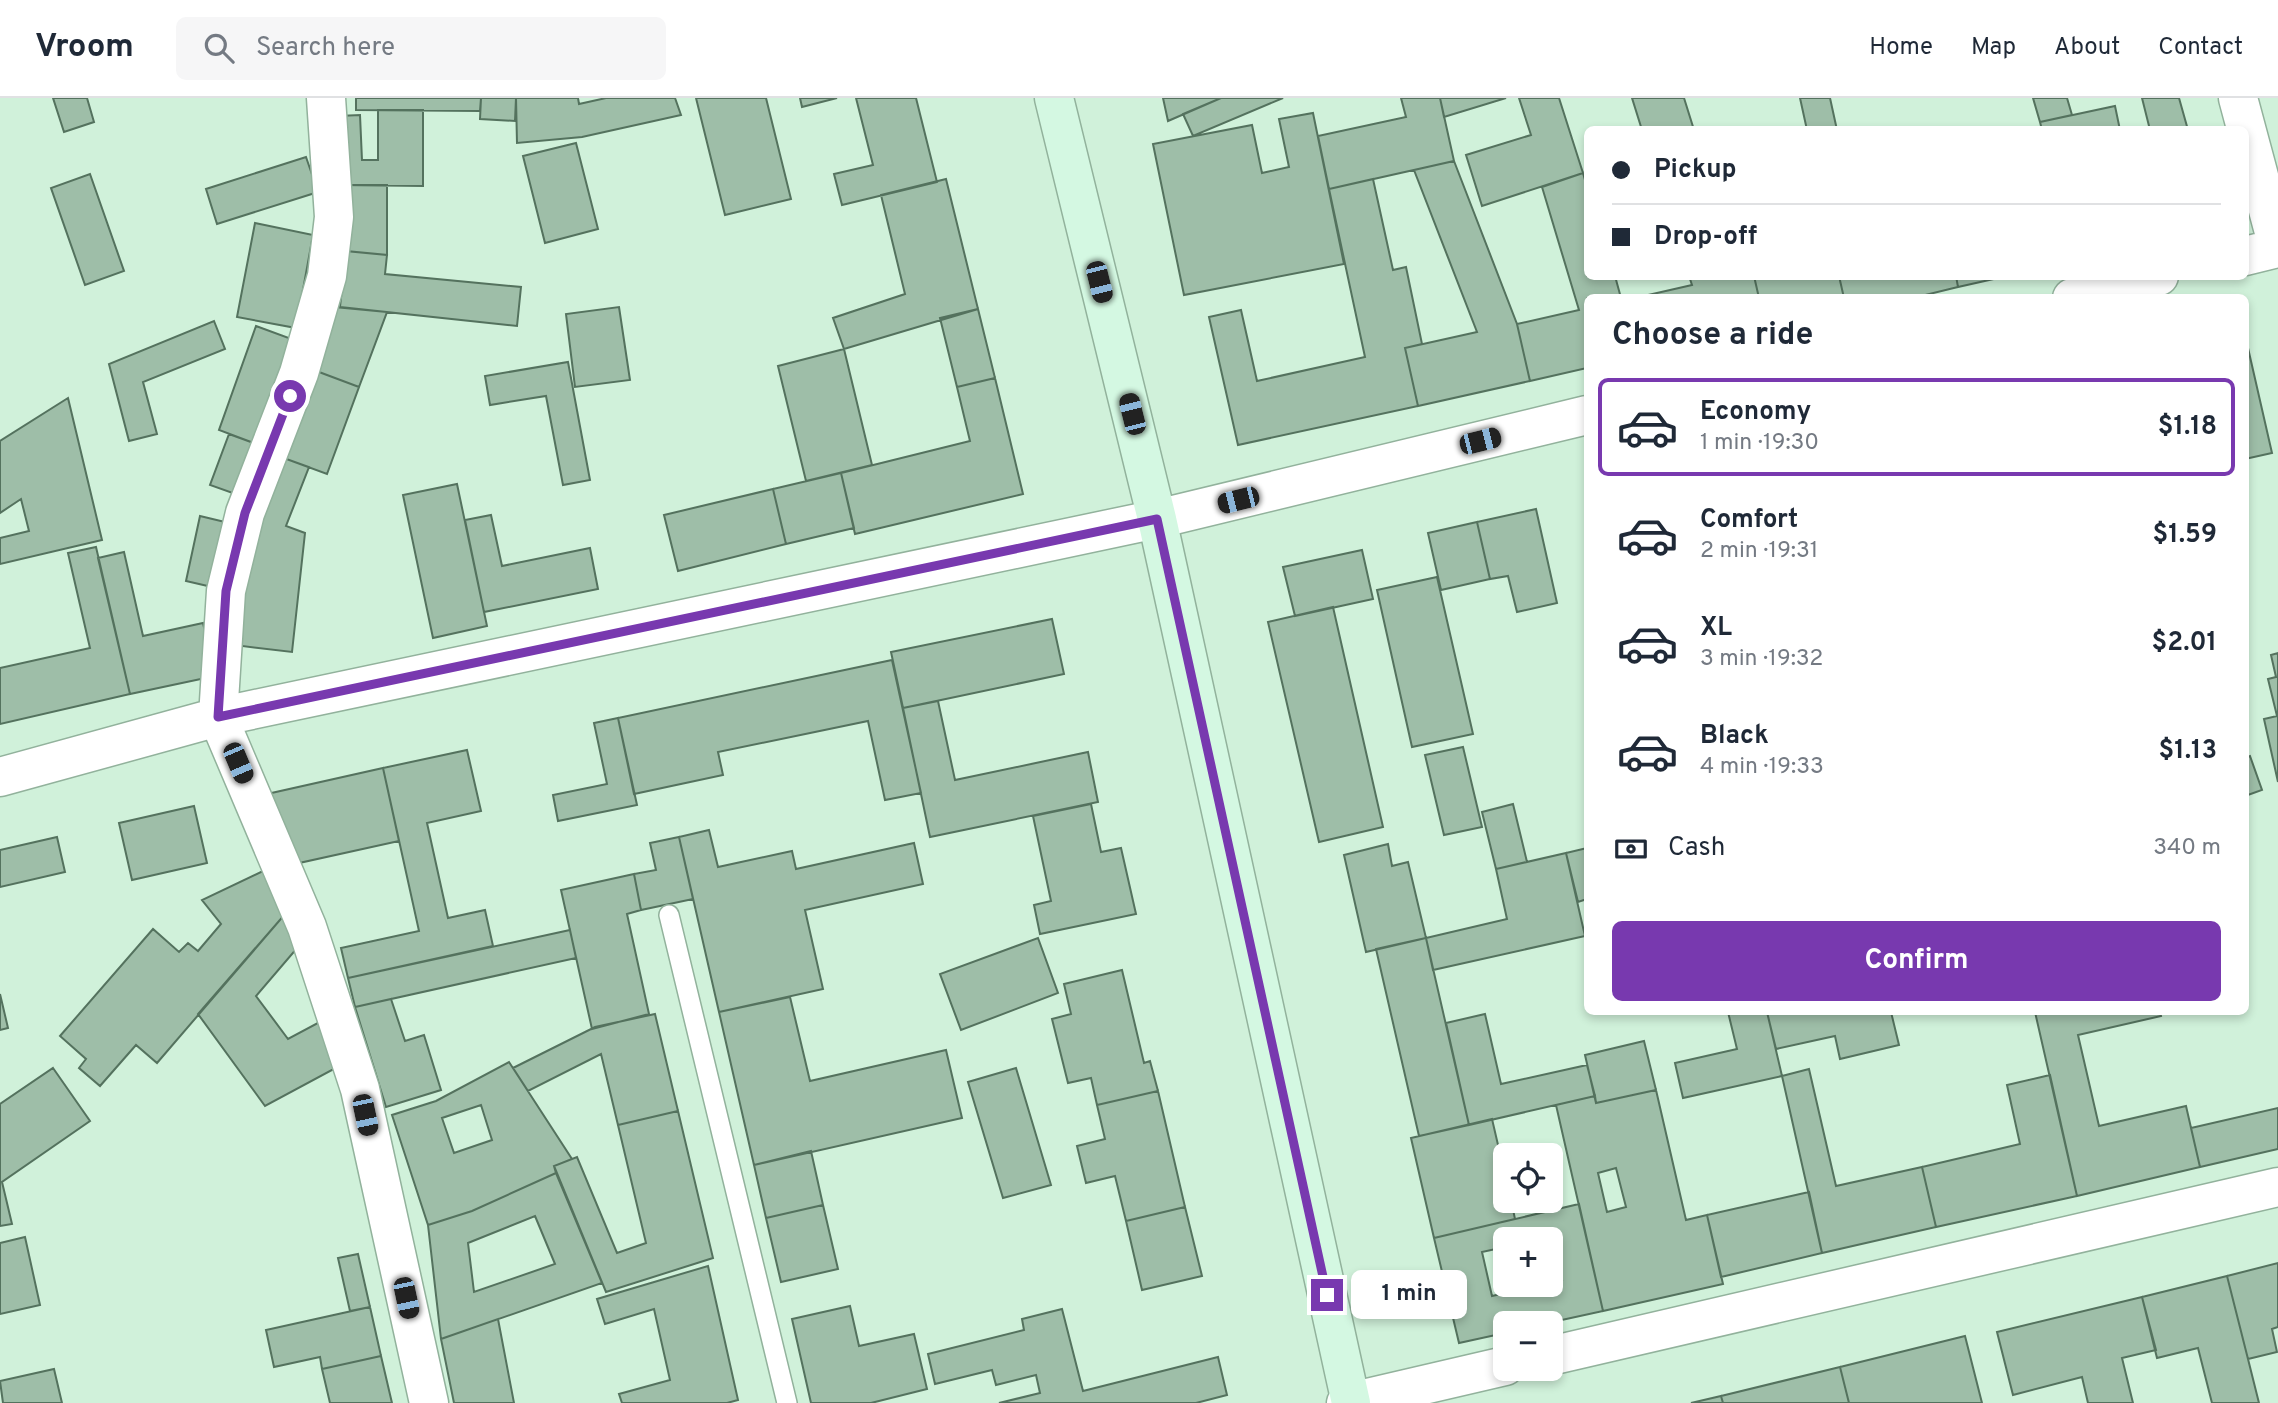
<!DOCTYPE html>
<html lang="en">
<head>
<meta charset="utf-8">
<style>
	body { margin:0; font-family:Overpass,sans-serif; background:#f6f6f7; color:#1f2937; height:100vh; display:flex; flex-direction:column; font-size:26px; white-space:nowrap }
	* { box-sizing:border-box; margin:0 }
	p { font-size:23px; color:#747a83 }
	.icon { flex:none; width:38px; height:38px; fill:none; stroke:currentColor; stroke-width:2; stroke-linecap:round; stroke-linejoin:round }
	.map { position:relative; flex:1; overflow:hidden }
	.sheet { position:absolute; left:1584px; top:196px; width:665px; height:721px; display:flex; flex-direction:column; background:#fff; border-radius:10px; box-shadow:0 4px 10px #0003 }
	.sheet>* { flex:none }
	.hud { position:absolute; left:1584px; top:28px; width:665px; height:154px; border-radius:10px; box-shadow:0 4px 10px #0003; display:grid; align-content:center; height:154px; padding:0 28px; background:#fff }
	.buttons { position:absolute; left:1493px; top:1045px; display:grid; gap:14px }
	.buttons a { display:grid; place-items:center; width:70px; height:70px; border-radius:10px; background:#fff; box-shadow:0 4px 10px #0003; font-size:35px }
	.end { position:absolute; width:32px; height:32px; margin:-16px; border:9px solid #7839af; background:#fff; box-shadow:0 0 0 4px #fff }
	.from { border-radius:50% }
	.bubble { position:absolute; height:49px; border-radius:10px; background:#fff; box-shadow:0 4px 10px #0003; font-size:23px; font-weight:700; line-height:49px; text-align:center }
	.car { position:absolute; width:21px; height:42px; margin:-21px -10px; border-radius:9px; box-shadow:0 0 5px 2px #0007; background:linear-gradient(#222 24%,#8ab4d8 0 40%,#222 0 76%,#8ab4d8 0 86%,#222 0) }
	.hud b { display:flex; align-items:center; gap:24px; height:66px; font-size:26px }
	.hud b+b { border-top:2px solid #e0e1e3 }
	.hud i { width:18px; height:18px; background:#1f2937 }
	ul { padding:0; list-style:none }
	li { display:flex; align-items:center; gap:21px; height:98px; margin:0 14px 10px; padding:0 14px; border:4px solid transparent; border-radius:10px }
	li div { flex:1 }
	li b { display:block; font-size:26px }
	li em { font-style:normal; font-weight:700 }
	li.selected { border-color:#7839af }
	li>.icon { width:63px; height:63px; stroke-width:1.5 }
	h2 { padding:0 28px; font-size:32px; line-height:84px }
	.pay { display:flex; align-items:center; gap:18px; height:77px; padding:0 28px; font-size:26px }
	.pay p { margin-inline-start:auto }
	.button { display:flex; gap:14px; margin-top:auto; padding:14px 28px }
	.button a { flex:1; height:80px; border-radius:10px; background:#7839af; color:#fff; font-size:28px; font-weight:700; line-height:80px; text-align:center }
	header { display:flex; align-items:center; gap:42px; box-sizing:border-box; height:98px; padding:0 35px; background:#fff; border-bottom:2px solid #e0e1e3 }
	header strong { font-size:33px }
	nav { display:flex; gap:38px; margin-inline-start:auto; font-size:24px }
	.search { width:490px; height:63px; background:#f6f6f7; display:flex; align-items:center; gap:18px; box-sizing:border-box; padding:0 24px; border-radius:10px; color:#747a83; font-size:26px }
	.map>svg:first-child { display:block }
</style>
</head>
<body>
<header>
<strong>Vroom</strong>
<div class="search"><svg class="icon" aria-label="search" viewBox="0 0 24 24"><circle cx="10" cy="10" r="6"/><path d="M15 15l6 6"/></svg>Search here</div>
<nav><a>Home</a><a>Map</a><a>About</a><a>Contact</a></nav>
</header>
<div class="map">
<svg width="2278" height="1305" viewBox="0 0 2278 1305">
	<rect width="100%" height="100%" fill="#d0f1da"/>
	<path fill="#9ebea8" stroke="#54725e" stroke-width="2" fill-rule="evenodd" d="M53 0H87L94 24 64 34Z
		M356 0H481L480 13 356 12Z
		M481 0H516L515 23 480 21Z
		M516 0H578L579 6 606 0H675L681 17 582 39 517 45Z
		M696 0H766L791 101 725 117Z
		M800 0H837L802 9Z
		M856 0H916L937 84 842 107 834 76 873 67Z
		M1163 0H1221L1168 23Z
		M1221 0H1283L1193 38 1183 16Z
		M1401 0H1440L1454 63 1329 91 1318 38 1406 19Z
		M1440 0H1506L1444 19Z
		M1519 0H1559L1583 75 1482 108 1466 57 1531 37Z
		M1632 0H1684L1694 32H1642Z
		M1800 0H1830L1837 32H1807Z
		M2033 0H2067L2072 17 2040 24Z
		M2142 0H2179L2188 32H2150Z
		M2115 8 2120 32H2042L2040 24Z
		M378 12H423V88L341 87 338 18 360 17 362 62H378Z
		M1313 15 1344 166 1184 197 1153 46 1252 27 1262 75 1289 69 1279 21Z
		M576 45 598 131 545 145 523 58Z
		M306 59 318 94 217 126 206 91Z
		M1454 63 1517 226 1530 283 1418 308 1405 250 1477 234 1414 72Z
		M1583 75 1587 89V178H1615L1621 200H1587V270L1530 283 1517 226 1579 212 1542 89Z
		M90 76 124 173 85 187 51 90Z
		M946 81 978 211 844 251 833 220 905 196 881 97Z
		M1373 81 1393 172 1406 169 1422 246 1405 250 1418 308 1238 347 1209 219 1241 212 1257 283 1365 259 1329 91Z
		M347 87H387V157L346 153Z
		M255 125 313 137 296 230 237 219Z
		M346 153 387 157 385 176 521 189 517 228 340 209Z
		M1689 178H1754L1759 200H1635L1692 187Z
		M1754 178H1839L1844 200H1759Z
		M1839 178H1956L1958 189 1913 200H1844Z
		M1956 178H2007L1958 189Z
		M334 209 387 214 359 289 311 271Z
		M619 209 630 282 575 289 566 216Z
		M978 211 995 280 957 289 940 220Z
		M214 223 225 251 143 284 157 336 129 343 109 266Z
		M256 228 297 243 259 347 219 332Z
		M2248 250 2272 355 2245 361V251Z
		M844 251 872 367 806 383 778 268Z
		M568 264 590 382 563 387 546 298 490 307 485 278Z
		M311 271 359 289 327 376 278 358Z
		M995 280 1023 396 855 436 841 375 970 343 957 289Z
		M68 300 102 442 0 466V440L29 433 21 401 0 415V343Z
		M229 336 259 347 241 398 210 387Z
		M278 358 309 369 286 428 305 435 292 554 234 547 244 451Z
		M841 375 854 430 786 446 773 391Z
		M457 386 487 528 433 540 403 397Z
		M773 391 786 446 678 473 664 417Z
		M1536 411 1557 505 1517 514 1508 478 1490 481 1477 424Z
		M491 417 502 468 590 450 598 491 484 514 465 422Z
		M200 418 225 424 212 489 186 483Z
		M1477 424 1490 481 1441 492 1428 435Z
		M96 449 130 596 0 626V570L90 550 68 455Z
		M1362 452 1373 501 1295 518 1283 469Z
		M124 454 143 538 203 525 215 578 130 596 98 460Z
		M1437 479 1473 636 1412 649 1377 492Z
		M1333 509 1383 729 1319 744 1268 524Z
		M1052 521 1064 576 903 610 891 554Z
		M2278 555V618H2277L2268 581 2276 579 2271 557Z
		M892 562 921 695 885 702 868 623 718 654 723 677 634 696 618 620Z
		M938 603 955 682 1088 654 1098 704 930 739 903 610Z
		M2277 618H2278V684L2264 621Z
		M618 620 637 707 558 723 553 697 607 686 594 625Z
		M1463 649 1482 729 1444 737 1425 657Z
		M467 652 481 713 427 725 448 820 485 812 493 848 348 880 341 850 419 833 383 670Z
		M2250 658 2262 692 2245 698V660Z
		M383 670 399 743 299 765 267 696Z
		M1091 706 1101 754 1121 750 1136 816 1040 836 1034 807 1051 803 1033 718Z
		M1513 706 1527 764 1496 771 1482 714Z
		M194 708 207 765 132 782 119 725Z
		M709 732 718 769 792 753 796 771 914 745 923 786 805 812 823 891 719 914 679 739Z
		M57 739 65 774 0 789V752Z
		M679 739 693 801 641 812 634 776 656 772 650 745Z
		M1388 746 1392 768 1408 764 1426 840 1366 854 1344 757Z
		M1587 750V801L1578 804 1566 755Z
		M1566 755 1585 838 1433 872 1426 840 1507 821 1496 771Z
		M263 773 292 808 157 965 136 947 100 988 79 970 86 961 60 938 153 831 179 854 188 845 198 853 221 826 202 802Z
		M634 776 641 812 627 816 649 916 592 931 561 792Z
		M292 808 304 842 256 898 288 941 329 919 345 965 265 1008 198 916Z
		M570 832 576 860 355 909 348 880Z
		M1038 840 1058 895 961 932 940 876Z
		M1426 840 1469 1027 1419 1038 1376 851Z
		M1122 872 1144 965 1150 963 1158 993 1097 1007 1091 980 1068 985 1052 921 1071 916 1064 886Z
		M0 896 8 930 0 932Z
		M790 899 810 983 946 952 962 1020 754 1067 719 914Z
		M391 901 405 943 424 937 441 992 386 1009 355 909Z
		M1728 914H1767L1782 978 1683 1000 1675 965 1737 951Z
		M1767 914H1891L1899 947 1840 961 1835 938 1776 951Z
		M2035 914H2160L2161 918 2078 937 2099 1028 2186 1008 2200 1069 2077 1098Z
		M655 916 678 1013 618 1027 601 956 528 993 513 970 595 929Z
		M1485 916 1501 986 1587 967 1595 998 1469 1027 1446 925Z
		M1644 943 1656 992 1596 1005 1585 957Z
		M509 964 572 1061 554 1068 556 1075 472 1113 428 1127 392 1017 436 1003ZM481 1007 492 1042 454 1055 442 1020Z
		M53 970 90 1023 2 1084 12 1126 0 1128V1006Z
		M1016 970 1051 1087 1003 1100 968 984Z
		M1809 971 1836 1088 1922 1069 1936 1129 1822 1155 1782 978Z
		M2050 977 2077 1098 1936 1129 1922 1069 2020 1046 2007 987Z
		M1656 992 1686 1122 1707 1117 1723 1186 1603 1213 1556 1007 1595 998 1596 1005ZM1616 1070 1626 1109 1607 1114 1598 1075Z
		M1158 993 1185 1109 1126 1123 1115 1078 1086 1085 1077 1048 1105 1041 1097 1007Z
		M2278 1010V1051L2200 1069 2191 1030Z
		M678 1013 713 1160 606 1194 554 1068 577 1059 617 1155 646 1145 618 1027Z
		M1492 1021 1505 1077V1102H1511L1515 1121 1434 1140 1411 1040Z
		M811 1053 823 1107 766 1120 754 1067Z
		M556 1075 602 1185 441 1241 428 1127 472 1113ZM535 1118 555 1166 474 1194 468 1145Z
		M1809 1094 1822 1155 1721 1179 1707 1117Z
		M1579 1106 1603 1213 1548 1225H1505V1235L1459 1245 1434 1140ZM1551 1138 1562 1182 1492 1198 1482 1154 1505 1149V1141Z
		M823 1107 838 1171 781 1184 766 1120Z
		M1185 1109 1202 1178 1142 1192 1126 1123Z
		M25 1139 40 1207 0 1216V1145Z
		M358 1156 370 1209 350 1213 338 1160Z
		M2278 1165V1229L2272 1231 2277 1254 2248 1261 2227 1178Z
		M708 1168 738 1302 727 1305H622L619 1296 670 1282 654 1211 605 1226 597 1201Z
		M2227 1178 2248 1261 2259 1305H2212L2198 1250 2157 1260 2142 1199Z
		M2142 1199 2156 1252 2122 1260 2133 1305H2088L2082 1279 2013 1297 1997 1234Z
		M850 1208 859 1248 914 1236 927 1291 871 1305H811L792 1221Z
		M370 1209 381 1258 322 1271 320 1259 274 1269 266 1232Z
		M1062 1211 1083 1293 1218 1259 1227 1297 1196 1305H999L1040 1295 1036 1277 996 1287 992 1272 935 1286 928 1256 1024 1232 1022 1221Z
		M498 1221 514 1305H454L441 1241Z
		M1965 1238 1982 1305H1849L1840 1269Z
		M381 1258 392 1305H330L322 1271Z
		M1840 1269 1849 1305H1723L1721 1298Z
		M54 1271 62 1305H3L0 1283Z
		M1721 1298 1723 1305H1691Z"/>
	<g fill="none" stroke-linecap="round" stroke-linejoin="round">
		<defs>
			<path id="lane" d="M669 817 787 1305"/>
			<path id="street" d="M326 0 334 119 327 178 299 275 245 415 226 493 218 619 307 829 360 991 429 1305
				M2238 0 2278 149
				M2245 158 2278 150
				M2072 200 2159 178
				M0 679 218 619 1157 421 1587 317
				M1550 1258 2278 1089
				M1346 1305 1505 1268"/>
			<path id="secondary" d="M1054 0 1157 421 1351 1305"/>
		</defs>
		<use href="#lane" stroke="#92b29c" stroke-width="22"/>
		<use href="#street" stroke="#92b29c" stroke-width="41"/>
		<use href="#secondary" stroke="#92b29c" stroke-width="41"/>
		<use href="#lane" stroke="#fff" stroke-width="19"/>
		<use href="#street" stroke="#fff" stroke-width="38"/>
		<use href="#secondary" stroke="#d4f8e2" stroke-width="38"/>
	</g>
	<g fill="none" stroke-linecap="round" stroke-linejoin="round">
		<path stroke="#7839af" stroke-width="9" d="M290 298 245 415 226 493 218 619 1157 421 1327 1197"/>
	</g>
</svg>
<div class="buttons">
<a><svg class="icon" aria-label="locate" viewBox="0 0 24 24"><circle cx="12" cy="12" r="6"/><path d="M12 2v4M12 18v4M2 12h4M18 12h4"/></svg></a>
<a>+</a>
<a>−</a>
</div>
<i class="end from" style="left:290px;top:298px"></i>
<i class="end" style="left:1327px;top:1197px"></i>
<div class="bubble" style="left:1351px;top:1172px;width:116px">1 min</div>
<i class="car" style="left:1099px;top:184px;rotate:166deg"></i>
<i class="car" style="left:1132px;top:316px;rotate:346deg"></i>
<i class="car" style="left:1480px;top:343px;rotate:76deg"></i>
<i class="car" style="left:1238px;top:402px;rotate:256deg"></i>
<i class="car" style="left:238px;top:665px;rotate:157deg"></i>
<i class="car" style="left:365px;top:1017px;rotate:168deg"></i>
<i class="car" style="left:406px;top:1200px;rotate:168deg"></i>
<div class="hud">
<b><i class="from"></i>Pickup</b>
<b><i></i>Drop-off</b>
</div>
<section class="sheet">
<h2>Choose a ride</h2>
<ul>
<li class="selected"><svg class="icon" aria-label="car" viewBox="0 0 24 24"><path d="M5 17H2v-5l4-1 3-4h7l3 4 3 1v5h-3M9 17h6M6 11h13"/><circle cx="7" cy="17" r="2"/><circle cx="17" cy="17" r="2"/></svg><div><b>Economy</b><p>1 min · 19:30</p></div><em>$1.18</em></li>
<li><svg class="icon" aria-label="car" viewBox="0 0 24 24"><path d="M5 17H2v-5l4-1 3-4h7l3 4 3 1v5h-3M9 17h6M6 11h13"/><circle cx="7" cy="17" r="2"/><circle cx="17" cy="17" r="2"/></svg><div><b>Comfort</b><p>2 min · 19:31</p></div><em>$1.59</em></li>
<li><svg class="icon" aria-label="car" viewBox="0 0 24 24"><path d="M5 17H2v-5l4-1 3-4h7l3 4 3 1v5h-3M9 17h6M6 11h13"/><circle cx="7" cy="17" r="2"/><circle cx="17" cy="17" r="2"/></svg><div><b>XL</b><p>3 min · 19:32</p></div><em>$2.01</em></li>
<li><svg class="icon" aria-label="car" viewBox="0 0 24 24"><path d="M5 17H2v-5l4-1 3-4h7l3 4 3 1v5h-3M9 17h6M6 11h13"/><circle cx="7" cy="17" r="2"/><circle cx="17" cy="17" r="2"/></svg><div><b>Black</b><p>4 min · 19:33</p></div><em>$1.13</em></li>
</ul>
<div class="pay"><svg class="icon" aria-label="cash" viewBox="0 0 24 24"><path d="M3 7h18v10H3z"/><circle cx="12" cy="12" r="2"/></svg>Cash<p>340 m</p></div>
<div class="button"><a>Confirm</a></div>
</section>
</div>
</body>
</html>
